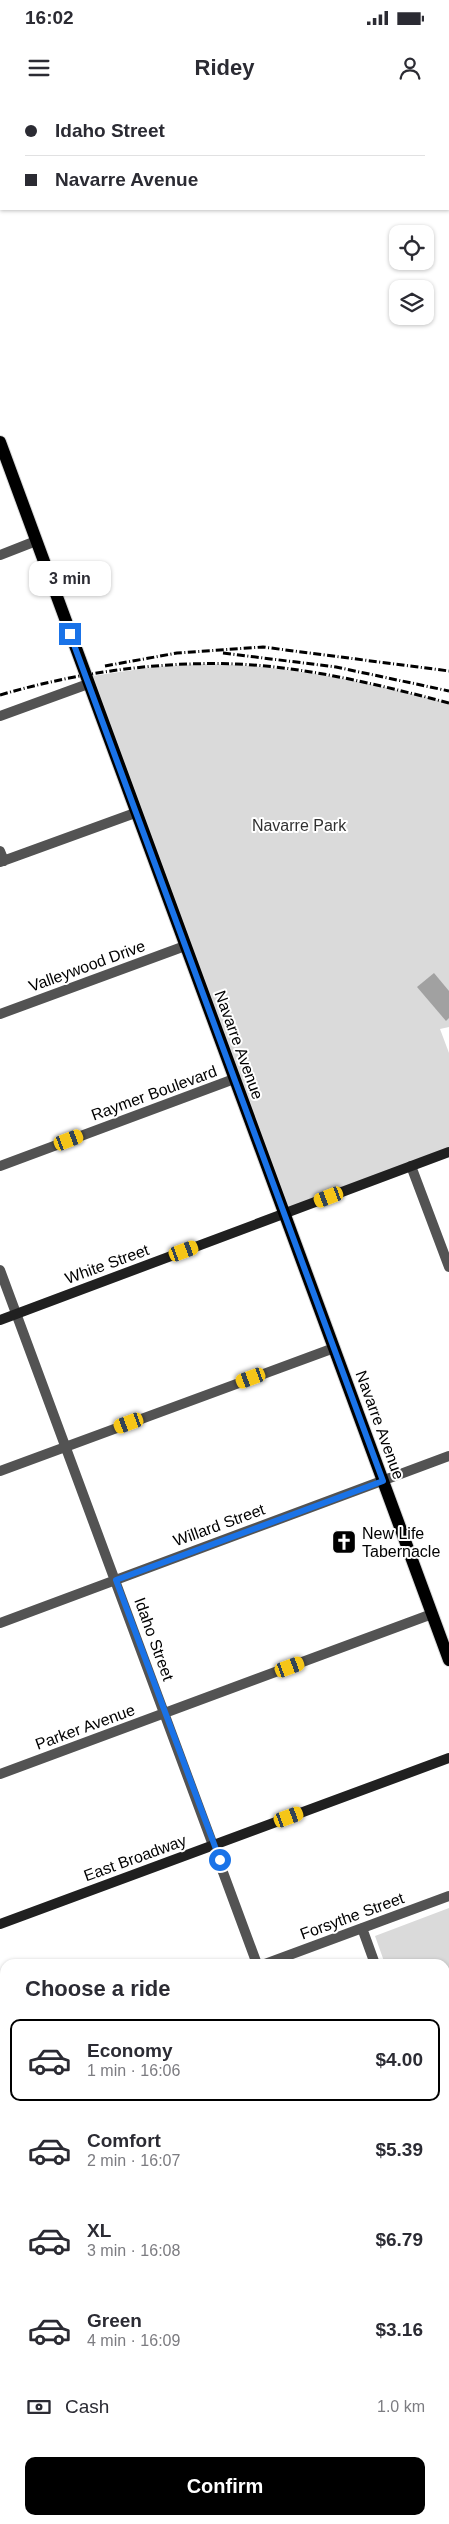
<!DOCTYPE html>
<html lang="en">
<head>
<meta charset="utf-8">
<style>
	body { margin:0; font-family:Helvetica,sans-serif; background:#f7f7f7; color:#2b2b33; height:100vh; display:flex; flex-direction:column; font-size:19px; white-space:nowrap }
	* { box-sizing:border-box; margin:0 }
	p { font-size:16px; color:#7c7c81 }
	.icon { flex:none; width:28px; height:28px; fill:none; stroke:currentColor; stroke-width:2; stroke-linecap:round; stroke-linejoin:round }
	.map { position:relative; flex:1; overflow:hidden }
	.side { position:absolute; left:0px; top:1859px; width:450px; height:566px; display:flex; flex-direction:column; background:#fff; border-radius:15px 15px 0 0; box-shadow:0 1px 4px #0004 }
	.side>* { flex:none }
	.guide { position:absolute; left:0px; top:0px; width:450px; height:110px; box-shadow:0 1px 4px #0004; display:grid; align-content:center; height:110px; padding:0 25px; background:#fff }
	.controls { position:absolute; left:389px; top:125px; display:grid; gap:10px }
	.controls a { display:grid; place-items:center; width:45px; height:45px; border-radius:10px; background:#fff; box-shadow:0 1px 4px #0004; font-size:25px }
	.end { position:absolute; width:22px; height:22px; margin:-11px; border:6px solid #1a73e8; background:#fff; box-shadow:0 0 0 2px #fff }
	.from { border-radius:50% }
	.bubble { position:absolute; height:35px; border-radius:10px; background:#fff; box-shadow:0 1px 4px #0004; font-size:16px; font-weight:700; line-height:35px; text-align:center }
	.car { position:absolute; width:15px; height:30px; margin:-15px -8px; border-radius:6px; box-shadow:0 0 4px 1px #0007; background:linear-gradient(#f5c518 24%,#345 0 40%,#f5c518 0 76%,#345 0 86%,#f5c518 0) }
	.guide b { display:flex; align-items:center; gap:18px; height:48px; font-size:19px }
	.guide b+b { border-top:1px solid #e1e1e2 }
	.guide i { width:12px; height:12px; background:#2b2b33 }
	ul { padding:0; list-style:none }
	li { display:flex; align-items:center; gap:15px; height:82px; margin:0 10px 8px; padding:0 15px; border:2px solid transparent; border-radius:10px }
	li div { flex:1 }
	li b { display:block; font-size:19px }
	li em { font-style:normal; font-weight:700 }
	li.active { border-color:#000 }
	li>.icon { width:45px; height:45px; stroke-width:1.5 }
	h2 { padding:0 25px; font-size:22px; line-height:60px }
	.pay { display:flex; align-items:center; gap:12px; height:55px; padding:0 25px; font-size:19px }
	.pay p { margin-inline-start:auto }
	.button { display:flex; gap:10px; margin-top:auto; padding:10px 25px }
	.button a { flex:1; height:58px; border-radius:10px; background:#000; color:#fff; font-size:20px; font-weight:700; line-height:58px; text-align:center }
	.status { display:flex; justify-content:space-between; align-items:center; height:35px; padding:0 25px; background:#fff; direction:ltr }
	.status svg { height:14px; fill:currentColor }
	header { display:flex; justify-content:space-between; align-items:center; height:65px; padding:0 25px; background:#fff; font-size:22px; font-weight:700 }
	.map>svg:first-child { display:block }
</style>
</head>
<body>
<div class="status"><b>16:02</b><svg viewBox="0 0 49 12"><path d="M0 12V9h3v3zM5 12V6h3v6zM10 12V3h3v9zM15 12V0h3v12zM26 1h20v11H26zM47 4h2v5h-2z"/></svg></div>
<header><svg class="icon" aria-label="menu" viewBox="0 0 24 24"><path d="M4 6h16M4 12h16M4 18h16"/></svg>Ridey<svg class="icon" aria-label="person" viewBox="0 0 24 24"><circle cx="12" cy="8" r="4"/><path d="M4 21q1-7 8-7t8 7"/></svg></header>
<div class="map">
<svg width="449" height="2424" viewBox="0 0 449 2424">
	<rect width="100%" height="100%" fill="#fff"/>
	<path fill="#dadada" d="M201 564C285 564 368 582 449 603V927L440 929 449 953V1052L284 1114 85 577 154 567Z
		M449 1808V1946L445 1947V1864H385L375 1836Z"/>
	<path fill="#a1a1a1" d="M434 873 449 891V918L446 921 417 887Z"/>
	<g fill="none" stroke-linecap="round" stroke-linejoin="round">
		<defs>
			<path id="primary" d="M0 342 449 1560
				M445 2396 449 2384
				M436 2424 437 2420"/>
		</defs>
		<use href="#primary" stroke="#dbdbdb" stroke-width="14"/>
		<path stroke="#535353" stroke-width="10" d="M0 455 36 441
			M0 616 88 584
			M0 751 4 761
			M0 762 135 713
			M0 914 185 846
			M0 1066 234 979
			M411 1066 449 1167
			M0 1170 257 1864
			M0 1371 334 1248
			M0 1523 449 1356
			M0 1674 432 1514
			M362 1828 375 1864
			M265 1864 449 1796
			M0 1962 5 1960
			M445 1974 449 1962
			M0 2127 5 2126
			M445 2193 449 2195
			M0 2274 5 2272
			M299 2420 304 2424"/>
		<path stroke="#202020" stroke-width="10" d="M0 1220 449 1052
			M0 1824 449 1658
			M0 1990 5 2004
			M159 2420 160 2424"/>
		<use href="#primary" stroke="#000" stroke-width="12"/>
		<path stroke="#000" stroke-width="3" stroke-dasharray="8 2.5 1 2.5" stroke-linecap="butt" d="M223 553 336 567 449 591
			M105 566 177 553 263 547 449 571
			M0 595C75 573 158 561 236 564 308 567 380 585 449 603"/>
	</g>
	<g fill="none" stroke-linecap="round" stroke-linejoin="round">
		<path stroke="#1a73e8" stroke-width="6" d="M70 534 383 1381 116 1480 220 1760"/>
	</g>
	<defs>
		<symbol id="church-square" viewBox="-11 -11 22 22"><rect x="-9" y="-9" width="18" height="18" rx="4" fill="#000" stroke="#fff"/><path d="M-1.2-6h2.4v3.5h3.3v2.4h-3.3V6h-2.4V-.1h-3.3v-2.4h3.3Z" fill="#fff"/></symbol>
	</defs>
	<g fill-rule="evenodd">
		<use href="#church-square" x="330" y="1428" width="28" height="28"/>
	</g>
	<g text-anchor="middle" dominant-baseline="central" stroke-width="4" stroke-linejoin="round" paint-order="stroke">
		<g font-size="16" fill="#313131" stroke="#fff">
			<text x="299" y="725">Navarre Park</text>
		</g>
		<g font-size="16" fill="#000" stroke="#fff">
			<text transform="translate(87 866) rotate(-20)">Valleywood Drive</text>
			<text transform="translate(239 945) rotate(70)">Navarre Avenue</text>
			<text transform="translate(154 993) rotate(-20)">Raymer Boulevard</text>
			<text transform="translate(107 1164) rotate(-20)">White Street</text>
			<text transform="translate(380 1325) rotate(70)">Navarre Avenue</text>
			<text transform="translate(219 1425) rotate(-20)">Willard Street</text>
			<text transform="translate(154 1539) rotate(70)">Idaho Street</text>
			<text transform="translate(85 1627) rotate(-20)">Parker Avenue</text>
			<text transform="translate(135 1758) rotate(-20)">East Broadway</text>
			<text transform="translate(352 1816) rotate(-20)">Forsythe Street</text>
		</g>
		<g font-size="16" fill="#000" stroke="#fff" text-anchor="start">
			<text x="362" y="1433">New Life<tspan x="362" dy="18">Tabernacle</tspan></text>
		</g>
	</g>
</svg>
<div class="controls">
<a><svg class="icon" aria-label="locate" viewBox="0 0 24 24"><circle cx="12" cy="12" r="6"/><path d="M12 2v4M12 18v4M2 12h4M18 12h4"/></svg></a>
<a><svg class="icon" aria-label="layers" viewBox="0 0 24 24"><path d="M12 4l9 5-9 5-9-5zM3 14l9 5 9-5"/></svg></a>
</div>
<i class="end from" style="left:220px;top:1760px"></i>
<i class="end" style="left:70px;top:534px"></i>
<div class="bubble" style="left:29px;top:461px;width:82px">3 min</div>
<i class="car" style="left:69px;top:1040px;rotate:69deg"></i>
<i class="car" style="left:329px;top:1097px;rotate:249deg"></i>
<i class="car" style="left:184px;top:1151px;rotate:70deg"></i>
<i class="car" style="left:251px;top:1278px;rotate:250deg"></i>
<i class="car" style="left:129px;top:1323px;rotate:250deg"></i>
<i class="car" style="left:290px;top:1567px;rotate:70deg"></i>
<i class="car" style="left:289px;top:1717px;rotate:70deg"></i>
<div class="guide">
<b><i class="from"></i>Idaho Street</b>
<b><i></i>Navarre Avenue</b>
</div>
<section class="side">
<h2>Choose a ride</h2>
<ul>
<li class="active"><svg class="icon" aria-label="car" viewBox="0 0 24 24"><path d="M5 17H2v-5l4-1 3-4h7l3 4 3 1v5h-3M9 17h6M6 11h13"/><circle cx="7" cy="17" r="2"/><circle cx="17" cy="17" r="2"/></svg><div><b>Economy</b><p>1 min · 16:06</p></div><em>$4.00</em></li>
<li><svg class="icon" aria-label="car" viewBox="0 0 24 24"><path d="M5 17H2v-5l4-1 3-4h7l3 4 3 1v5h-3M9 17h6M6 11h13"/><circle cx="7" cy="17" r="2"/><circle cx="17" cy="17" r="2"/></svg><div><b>Comfort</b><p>2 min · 16:07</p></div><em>$5.39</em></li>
<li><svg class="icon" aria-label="car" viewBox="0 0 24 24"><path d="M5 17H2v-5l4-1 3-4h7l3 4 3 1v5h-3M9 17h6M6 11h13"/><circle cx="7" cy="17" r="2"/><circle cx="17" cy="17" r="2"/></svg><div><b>XL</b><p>3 min · 16:08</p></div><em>$6.79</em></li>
<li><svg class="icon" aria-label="car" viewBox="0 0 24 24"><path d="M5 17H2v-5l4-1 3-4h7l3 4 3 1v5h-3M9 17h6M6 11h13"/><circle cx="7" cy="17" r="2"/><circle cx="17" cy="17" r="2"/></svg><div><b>Green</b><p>4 min · 16:09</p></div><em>$3.16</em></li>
</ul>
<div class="pay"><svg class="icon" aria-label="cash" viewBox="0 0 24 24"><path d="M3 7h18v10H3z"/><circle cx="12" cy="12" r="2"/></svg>Cash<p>1.0 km</p></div>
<div class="button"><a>Confirm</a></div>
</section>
</div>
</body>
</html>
